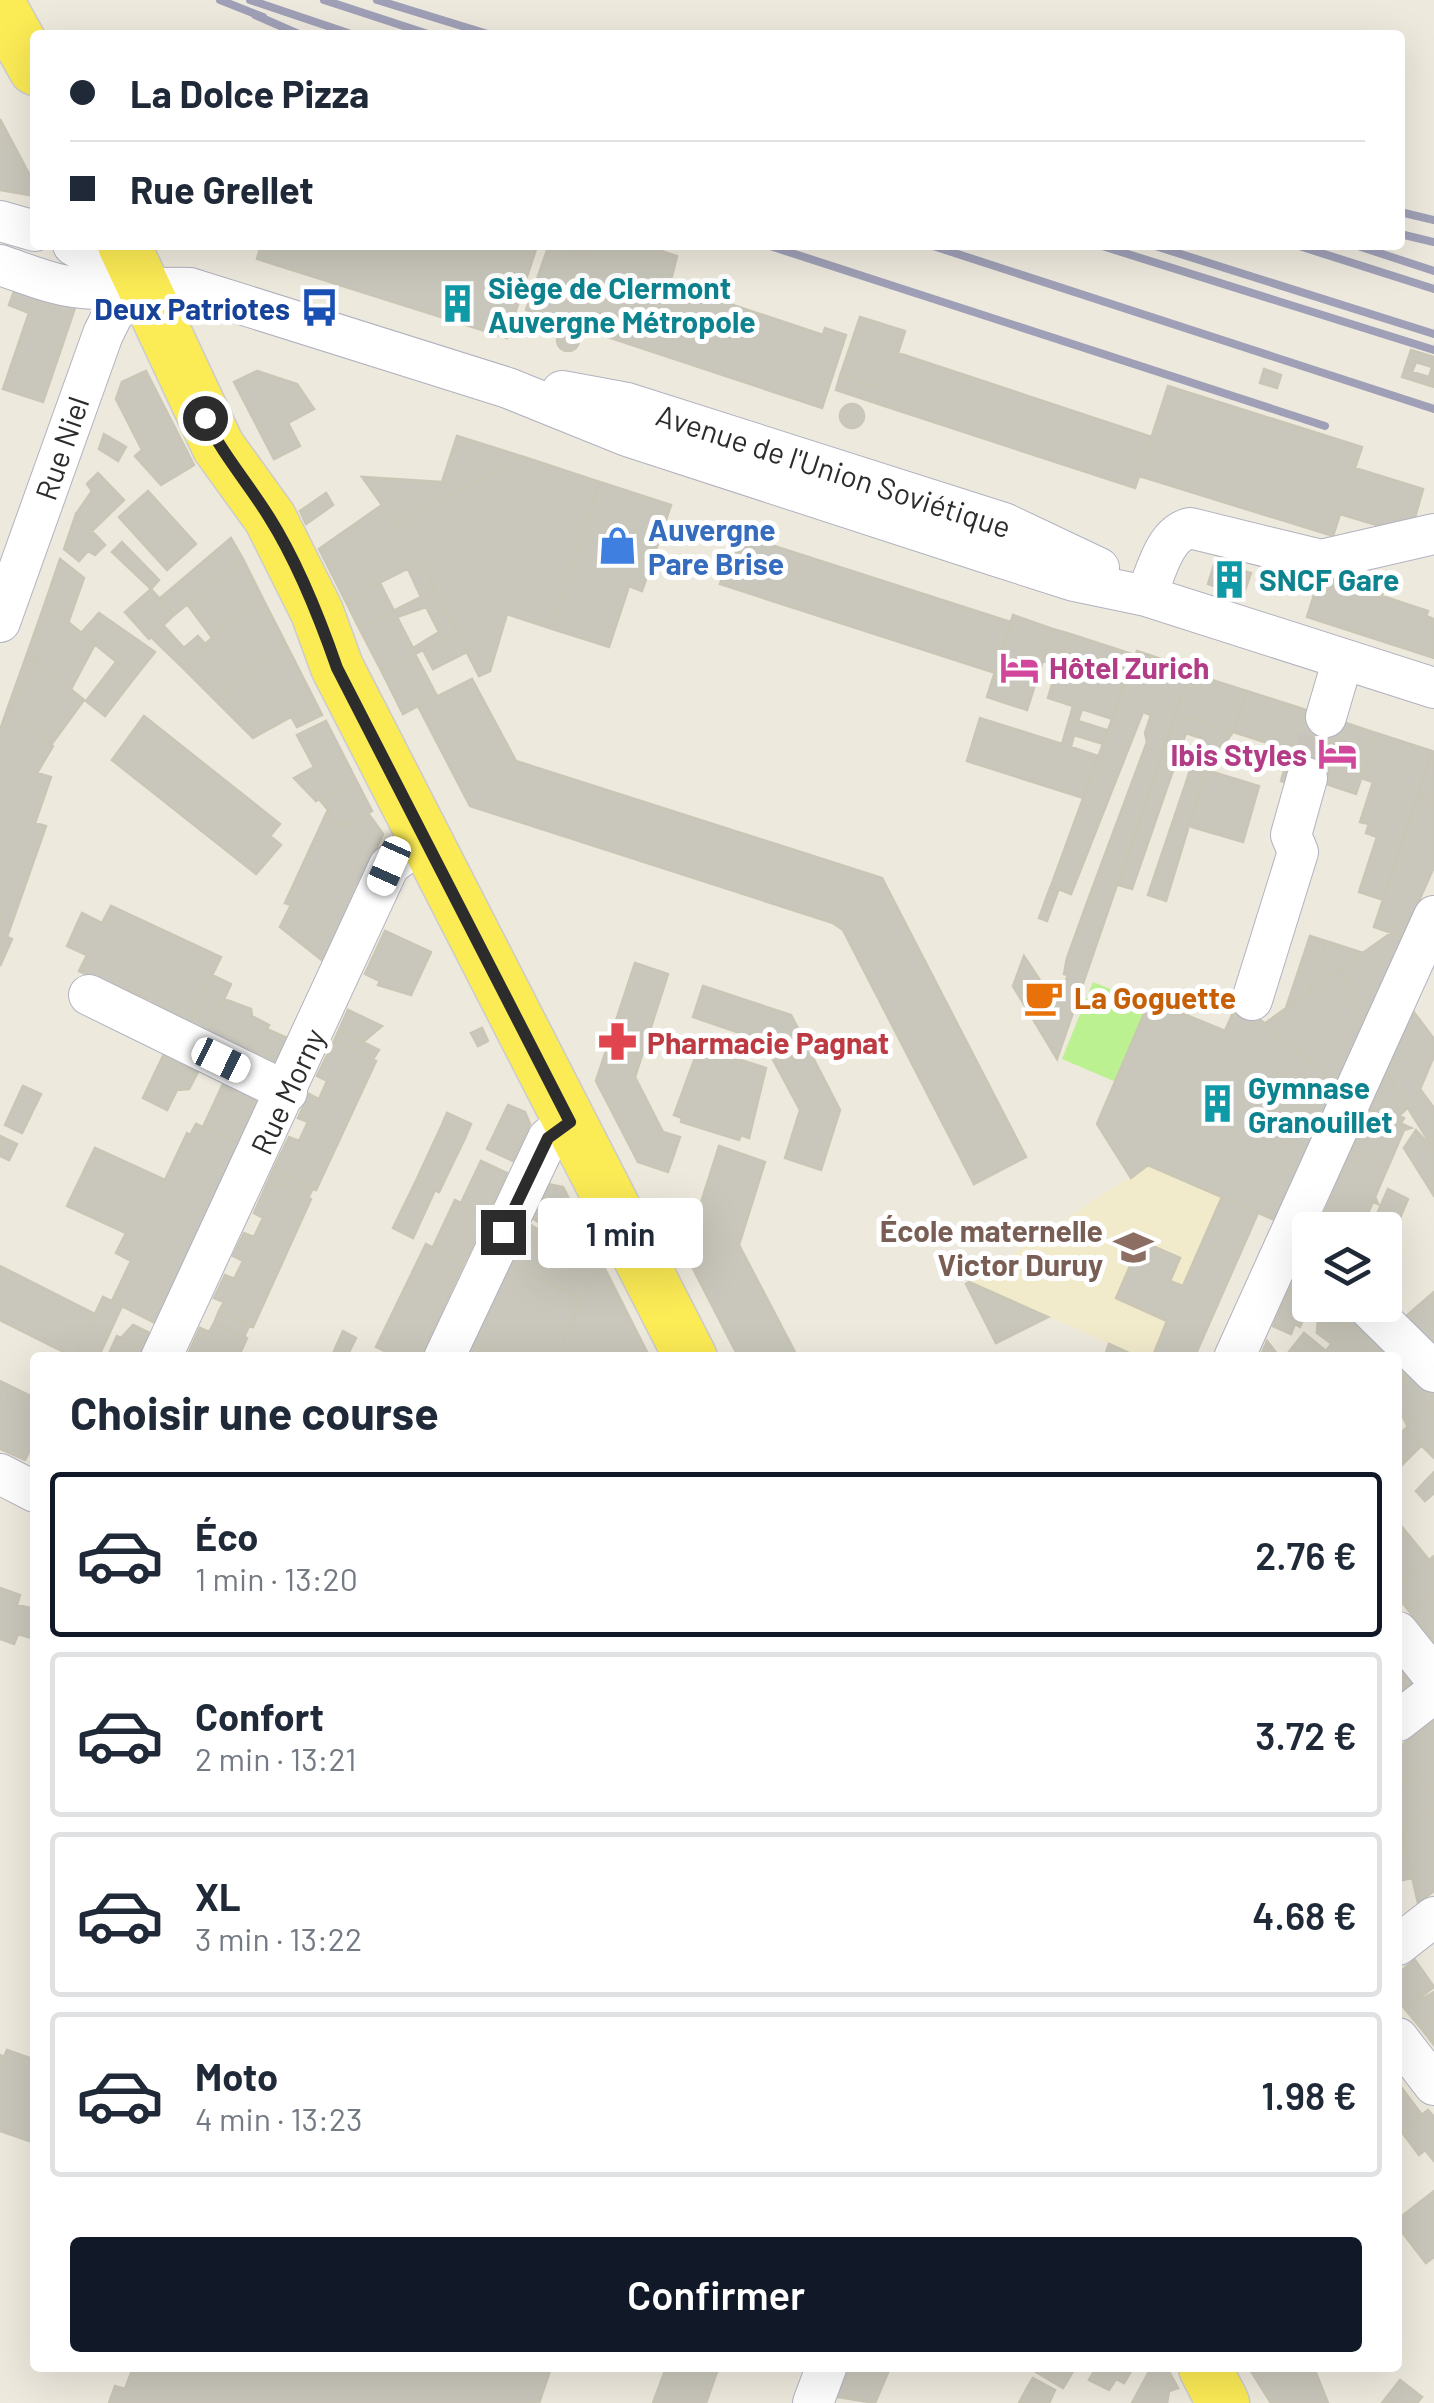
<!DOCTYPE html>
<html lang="fr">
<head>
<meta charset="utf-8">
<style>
	body { margin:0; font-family:Barlow,sans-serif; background:#f2f2f3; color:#1f2937; height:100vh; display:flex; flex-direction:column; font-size:38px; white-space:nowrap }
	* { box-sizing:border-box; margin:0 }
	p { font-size:32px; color:#747a83 }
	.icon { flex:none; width:55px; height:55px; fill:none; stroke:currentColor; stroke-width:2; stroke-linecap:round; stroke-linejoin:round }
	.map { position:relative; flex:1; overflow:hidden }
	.details { position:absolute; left:30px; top:1352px; width:1372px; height:1020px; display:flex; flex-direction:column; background:#fff; border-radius:10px; box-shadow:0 10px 40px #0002 }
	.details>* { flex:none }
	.banner { position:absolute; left:30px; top:30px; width:1375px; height:220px; border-radius:10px; box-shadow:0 10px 40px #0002; display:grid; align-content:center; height:220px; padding:0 40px; background:#fff }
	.tools { position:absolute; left:1292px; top:1212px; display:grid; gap:20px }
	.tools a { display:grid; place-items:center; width:110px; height:110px; border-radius:10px; background:#fff; box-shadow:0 10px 40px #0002; font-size:50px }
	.end { position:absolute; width:45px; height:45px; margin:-22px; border:12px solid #2c2c2c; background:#fff; box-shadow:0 0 0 5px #fff }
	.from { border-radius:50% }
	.bubble { position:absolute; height:70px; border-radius:10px; background:#fff; box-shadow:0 10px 40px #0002; font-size:32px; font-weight:600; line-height:70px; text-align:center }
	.car { position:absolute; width:30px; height:60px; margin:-30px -15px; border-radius:12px; box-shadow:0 0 8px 2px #0007; background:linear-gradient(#fff 24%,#345 0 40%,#fff 0 76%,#345 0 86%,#fff 0) }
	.banner b { display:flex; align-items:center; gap:35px; height:95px; font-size:38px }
	.banner b+b { border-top:2px solid #e0e1e3 }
	.banner i { width:25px; height:25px; background:#1f2937 }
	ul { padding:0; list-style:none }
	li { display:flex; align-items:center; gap:30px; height:165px; margin:0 20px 15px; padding:0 20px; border:5px solid #e0e1e3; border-radius:10px }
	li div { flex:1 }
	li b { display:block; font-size:38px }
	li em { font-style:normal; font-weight:600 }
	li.current { border-color:#111827 }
	li>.icon { width:90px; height:90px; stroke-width:1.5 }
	h2 { padding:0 40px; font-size:45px; line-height:120px }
	.button { display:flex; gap:20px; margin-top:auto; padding:20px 40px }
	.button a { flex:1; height:115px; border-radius:10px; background:#111827; color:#fff; font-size:40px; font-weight:600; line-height:115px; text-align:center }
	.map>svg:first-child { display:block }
</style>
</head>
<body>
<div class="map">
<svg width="1434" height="2403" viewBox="0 0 1434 2403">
	<rect width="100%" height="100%" fill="#eee9dd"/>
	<path fill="#f1eacb" d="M1148 1165 1258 1213 1194 1357H1140L970 1282Z"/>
	<path fill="#bbf191" d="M1093 982 1148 1004 1116 1082 1062 1059Z"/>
	<path fill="#c9c7bb" stroke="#cac6b6" stroke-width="2.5" fill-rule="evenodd" d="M0 119 35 185V196L0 190Z
		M261 245H533L537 246 507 338 257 259Z
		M549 245 585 251 586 245H643L677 256 670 284 823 335 825 328 846 335 822 408 526 310Z
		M16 286 76 305 43 402 3 389 29 313 9 305Z
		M860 317 905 331 898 353 1152 437 1135 488 878 404 882 389 840 376Z
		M557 340a11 11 0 1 1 22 0a11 11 0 1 1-22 0Z
		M1411 350 1434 357V387L1402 377Z
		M1416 362 1432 367 1429 377 1412 372Z
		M1264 369 1281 375 1277 388 1260 383Z
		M146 371 194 465 161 485 135 456 142 450 116 399 122 382Z
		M257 371 297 384 314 409 288 423 300 446 274 459 234 382Z
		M840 376 882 389 878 404 836 390Z
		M1168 386 1362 447 1355 468 1423 489 1414 521 1393 530 1340 514 1333 536 1139 476Z
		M840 416a12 12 0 1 1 24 0a12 12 0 1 1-24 0Z
		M104 434 126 447 118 461 99 449Z
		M457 436 521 456 397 526 362 477 442 482Z
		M521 456 600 482 552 629 507 614 490 671 479 676 421 562 345 600 319 549 382 505 397 526Z
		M98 473 124 500 92 531 76 514 92 491 87 484Z
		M600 482 671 505 642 591 629 586 609 647 552 629Z
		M148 491 196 544 167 570 119 517Z
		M326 493 333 505 306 524 300 511Z
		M76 514 105 545 95 555 88 551 79 561 64 549Z
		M737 534 1011 622 995 673 720 584Z
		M231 538 243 559 174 615 159 599Z
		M122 542 159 580 151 589 112 552Z
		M60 559 84 578 68 623 45 603Z
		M243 559 263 599 234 616 213 639 187 604Z
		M421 562 435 590 421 597 408 569Z
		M1215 562 1251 573 1243 596 1208 584Z
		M1320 576 1371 592 1372 589 1383 592 1382 596 1428 611 1426 616 1434 619V658L1307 617Z
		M380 583 394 611 359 628 345 600Z
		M151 589 174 615 149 639 125 612Z
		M435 590 457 634 381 670 359 628ZM426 607 439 632 413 648 397 617Z
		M263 599 284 640 216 701 182 667 234 616Z
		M45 603 95 644 71 689 27 654Z
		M99 613 155 652 135 677 81 633Z
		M1013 615 1053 629 1027 710 987 697Z
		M163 625 184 648 198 636 206 645 182 667 151 637Z
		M1053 629 1067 633 1057 665 1043 661Z
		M1067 633 1135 655 1112 719 1082 709 1078 721 1107 730 1103 744 1074 735 1071 747 1098 756 1083 798 967 761 980 718 1062 744 1073 706 1048 698Z
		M457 634 467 652 433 669 423 650Z
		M284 640 316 703 253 738 216 701Z
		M1137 651 1191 669 1109 908 1088 900 1147 742 1145 733 1151 715 1143 712 1071 894 1051 886Z
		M27 654 36 661 9 711 7 710Z
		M415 654 437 696 403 714 381 670Z
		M36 661 84 700 51 745 9 711Z
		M116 662 135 677 105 716 86 701Z
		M1190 673 1247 691 1233 732 1176 713Z
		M472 679 516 761 882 878 1026 1157 974 1184 843 930 833 923 470 806 418 706Z
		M1247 691 1319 714 1296 786 1281 781 1290 750 1233 732Z
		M316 703 322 715 297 727 291 716Z
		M7 710 53 746 37 773 51 777 35 823 46 826 7 937 0 933V730Z
		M1176 713 1233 732 1206 770 1166 901 1148 895 1201 738 1186 733 1132 889 1118 885Z
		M1319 714 1376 733 1356 794 1299 775Z
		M144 716 280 824 270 836 281 845 256 874 112 760Z
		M326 721 356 780 316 801 294 778 314 767 297 735Z
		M1376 733 1432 751 1383 900 1359 892 1377 837 1366 833 1369 824 1360 822 1373 782 1361 778Z
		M1432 751 1434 752V802L1417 796Z
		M1206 770 1259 786 1243 842 1188 826Z
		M356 780 372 811 342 827 319 799Z
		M1417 796 1434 802V867L1403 937 1374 927Z
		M327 812 342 827 368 813 383 834 323 961 280 927 291 905 285 903Z
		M1050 888 1058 891 1047 921 1039 918Z
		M1088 900 1109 908 1057 1059 1013 986 1024 956 1049 994 1061 995 1068 975 1064 974 1067 958Z
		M111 906 221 957 189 1022 152 1004 153 1001 79 971 87 955 67 946 82 913 102 923Z
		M385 931 431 952 411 995 378 985 380 981 365 974Z
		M0 933 12 939 0 966Z
		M1391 933 1403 937 1363 1027 1342 968Z
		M1310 936 1326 941 1308 992 1286 1008Z
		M1326 941 1363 953 1308 992Z
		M635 963 668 974 635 1077 663 1132 680 1137 668 1172 638 1162 596 1081Z
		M1342 968 1363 1027 1338 1085 1264 1024Z
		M212 975 231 984 209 1032 189 1022Z
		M703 986 791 1015 840 1110 821 1170 785 1158 800 1110 763 1041 693 1017Z
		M224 999 251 1009 252 1016 269 1025 267 1029 287 1038 276 1063 209 1032Z
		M1150 1000 1225 1031 1238 1001 1338 1085 1277 1221 1148 1165 1131 1178 1097 1124Z
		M348 1010 382 1026 363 1042 339 1030Z
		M1413 1011 1434 1039V1056L1420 1089 1434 1108V1150L1386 1073Z
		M482 1028 488 1041 478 1046 471 1033Z
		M339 1030 379 1050 373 1059 334 1041Z
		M334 1041 376 1061 316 1190 273 1170 289 1137 299 1141 308 1122 298 1118 309 1094 319 1099 327 1081 317 1076Z
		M699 1047 766 1068 749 1138 741 1135 739 1140 681 1122 682 1118 674 1115Z
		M163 1056 198 1072 189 1089 177 1090 167 1110 143 1098Z
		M1386 1073 1407 1108 1399 1116 1404 1118 1401 1123 1370 1109Z
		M223 1084 259 1101 239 1144 203 1127Z
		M23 1086 41 1094 22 1133 5 1125Z
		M508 1105 525 1112 530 1124 513 1161 487 1149Z
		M1370 1109 1411 1128 1404 1130 1388 1167 1351 1151Z
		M447 1113 471 1124 465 1138 441 1127Z
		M196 1124 239 1144 155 1323 112 1301 131 1261 116 1253 126 1233 67 1206 95 1148 165 1180 187 1133 190 1135Z
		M441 1127 465 1138 439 1192 416 1181Z
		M1416 1130 1434 1150V1196L1404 1148Z
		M0 1136 17 1144 9 1160 0 1156Z
		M719 1146 765 1162 739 1245 798 1358H739L685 1253Z
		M1351 1151 1388 1167 1375 1197 1378 1204 1373 1202 1360 1230H1317Z
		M481 1161 507 1173 487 1216 461 1203Z
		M273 1170 313 1188 308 1198 269 1179Z
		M269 1179 311 1199 253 1327 219 1311 224 1302 214 1298 225 1275 234 1279 243 1261 233 1256 244 1233 254 1237 263 1218 254 1213Z
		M416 1181 435 1190 413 1238 393 1228Z
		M548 1184 563 1187 601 1261 582 1299 510 1265 529 1224 564 1245 567 1240 532 1218Z
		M1388 1189 1408 1199 1385 1253V1230H1370Z
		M1222 1197 1258 1213 1194 1358H1152L1167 1321 1116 1298 1141 1241 1180 1258 1170 1281 1183 1286Z
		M455 1200 487 1216 464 1263 433 1247Z
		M426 1244 464 1263 420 1358H399L376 1347Z
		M601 1261 647 1352 650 1358H555Z
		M510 1265 582 1299 555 1358H501L472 1344Z
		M0 1266 95 1314 74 1357 0 1320Z
		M1308 1268 1310 1305H1345L1354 1314 1332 1344 1317 1333 1318 1317 1307 1312 1300 1327 1295 1324 1291 1334 1273 1326 1298 1269Z
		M969 1282 1048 1317 996 1343 966 1284Z
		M1434 1292V1344L1433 1345 1405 1317Z
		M103 1297 122 1306 98 1358H74Z
		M219 1311 249 1326 244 1337 214 1323Z
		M1354 1314 1384 1343 1371 1358H1333L1326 1351Z
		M214 1323 247 1338 238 1358H198L189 1352 200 1328 209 1332Z
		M133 1325 150 1333 143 1349 121 1338Z
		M343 1331 356 1338 346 1358H331Z
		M1304 1333 1326 1351 1321 1358H1284Z
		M117 1336 143 1349 139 1358H107Z
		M1267 1341 1280 1358H1260Z
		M1384 1343 1411 1371 1398 1387V1358H1371Z
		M472 1344 501 1358H466Z
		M1109 1344 1140 1358H1104Z
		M1411 1371 1434 1394V1401L1408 1427 1398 1408V1387Z
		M0 1381 35 1398V1440L25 1460 0 1449Z
		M1434 1401V1458L1405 1429Z
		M1405 1429 1422 1445 1398 1469V1436Z
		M1434 1472V1493L1425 1501 1416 1491Z
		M1398 1522 1429 1560 1398 1584Z
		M1434 1556V1593L1409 1611 1398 1597V1584Z
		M0 1588 20 1595 17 1605 35 1609V1639L18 1634 14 1644 0 1639Z
		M1434 1593V1642L1409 1611Z
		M1398 1664 1413 1684 1398 1696Z
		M1434 1720V1795L1416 1772 1398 1788V1748Z
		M1416 1772 1434 1795V1805L1402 1833 1398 1788Z
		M1434 1805V1891L1418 1903 1402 1833Z
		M1402 1833 1412 1878 1398 1881V1836Z
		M1415 1960 1434 1987 1405 2009 1398 1999V1973Z
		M1434 1992V2017L1420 2027 1405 2009Z
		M1434 2017V2045L1420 2027Z
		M7 2050 35 2060V2143L0 2131V2055L4 2057Z
		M1398 2083 1422 2115 1398 2134Z
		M1428 2110 1434 2117V2161L1425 2150 1419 2155 1401 2131Z
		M1434 2191V2257L1426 2263 1398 2227V2219Z
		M133 2368H551L539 2403H109L115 2386 125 2389Z
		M666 2368H704L717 2372 706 2403H653Z
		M849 2368H890L875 2403 838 2397Z
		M1038 2368H1075L1063 2388 1036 2372Z
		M1096 2368H1133L1124 2383 1116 2379 1109 2390 1089 2380Z
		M1151 2368H1167L1178 2388 1169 2391 1167 2403H1132Z
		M1249 2368H1314L1328 2403H1271Z
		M1033 2378 1055 2390 1050 2401 1027 2388Z
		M1400 2380 1422 2397 1417 2403H1382Z
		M1027 2388 1050 2401 1049 2403H1019Z"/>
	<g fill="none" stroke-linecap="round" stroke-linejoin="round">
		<path stroke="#c7c3ba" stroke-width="40" stroke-dasharray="40 20" stroke-linecap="butt" d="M1307 778 1326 717"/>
		<defs>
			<path id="minor" d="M0 221 35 231
				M73 245 141 286
				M0 265C18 271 35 278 54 283 97 295 146 286 190 288L508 388 627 436 996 556 1074 581 1146 596 1434 688
				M562 391 627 403 1004 523 1099 568
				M1146 596C1156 573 1164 534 1190 528L1321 560 1434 534
				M0 622 103 334 113 314 141 286
				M1326 717 1343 659
				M89 995 287 1092
				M1252 1000 1298 852 1291 835 1307 778
				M1366 1305 1434 1372
				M161 1358 389 866 425 837
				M444 1358 548 1138 570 1121
				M1234 1358 1434 916
				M0 1474 35 1492
				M1398 1632 1434 1677
				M1398 1721 1434 1693
				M1398 1945 1434 1917
				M1398 2038 1434 2085
				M813 2403 826 2368"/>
			<path id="major" d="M0 6 35 69
				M124 245 218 446 270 518 317 612 337 667 691 1358
				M1205 2368 1223 2403"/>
		</defs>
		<use href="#minor" stroke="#b1b2c0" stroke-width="42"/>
		<use href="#major" stroke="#ccc" stroke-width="55"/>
		<use href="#minor" stroke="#fff" stroke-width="40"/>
		<use href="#major" stroke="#fbeb55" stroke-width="52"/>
		<path stroke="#9f9fb7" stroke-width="8" d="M220 0 263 17
			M250 0 354 35
			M324 0 431 35
			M377 0 491 35
			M255 15 301 35
			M1400 212 1434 220
			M1400 234 1434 242
			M767 245 1325 426
			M930 245 1434 409
			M1099 245 1434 350
			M1152 245 1434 334
			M1296 245 1434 289
			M1355 245 1434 271"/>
	</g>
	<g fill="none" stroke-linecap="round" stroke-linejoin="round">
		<path stroke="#2c2c2c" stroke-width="12" d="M205 418C222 454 248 483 269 517 298 563 319 616 337 668L570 1122 548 1138 503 1232"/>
	</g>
	<defs>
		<symbol id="building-bare" viewBox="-9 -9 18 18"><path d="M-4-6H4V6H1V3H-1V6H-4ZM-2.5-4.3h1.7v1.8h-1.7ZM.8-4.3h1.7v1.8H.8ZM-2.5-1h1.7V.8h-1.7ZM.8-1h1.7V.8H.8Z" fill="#0f9aa8" stroke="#fff" stroke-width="2.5" paint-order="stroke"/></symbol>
		<symbol id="bus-bare" viewBox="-9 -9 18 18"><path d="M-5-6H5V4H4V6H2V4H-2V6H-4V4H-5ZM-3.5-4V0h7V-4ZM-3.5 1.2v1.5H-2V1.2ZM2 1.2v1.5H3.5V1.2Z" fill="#1a4fb4" stroke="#fff" stroke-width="2.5" paint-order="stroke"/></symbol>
		<symbol id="shop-bare" viewBox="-9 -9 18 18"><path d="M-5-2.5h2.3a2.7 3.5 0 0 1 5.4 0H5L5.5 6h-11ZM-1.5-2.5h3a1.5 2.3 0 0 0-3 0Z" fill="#3f7fe0" stroke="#fff" stroke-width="2.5" paint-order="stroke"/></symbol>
		<symbol id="hotel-bare" viewBox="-9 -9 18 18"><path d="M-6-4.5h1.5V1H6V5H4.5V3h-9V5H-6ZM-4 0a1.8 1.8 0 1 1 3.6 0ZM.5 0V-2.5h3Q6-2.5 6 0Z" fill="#d1479c" stroke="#fff" stroke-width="2.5" paint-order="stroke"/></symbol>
		<symbol id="cafe-bare" viewBox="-9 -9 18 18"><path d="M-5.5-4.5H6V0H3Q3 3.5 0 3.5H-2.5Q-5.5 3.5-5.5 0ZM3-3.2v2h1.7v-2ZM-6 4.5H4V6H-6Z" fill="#e8710a" stroke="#fff" stroke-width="2.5" paint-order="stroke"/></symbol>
		<symbol id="pharmacy-bare" viewBox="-9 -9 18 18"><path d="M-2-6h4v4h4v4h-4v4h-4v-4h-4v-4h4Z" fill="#e0444e" stroke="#fff" stroke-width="2.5" paint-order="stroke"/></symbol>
		<symbol id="school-bare" viewBox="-9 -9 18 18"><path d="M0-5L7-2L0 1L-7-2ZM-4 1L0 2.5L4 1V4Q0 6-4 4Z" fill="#8d6e63" stroke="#fff" stroke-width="2.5" paint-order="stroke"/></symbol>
	</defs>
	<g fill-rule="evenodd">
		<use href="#building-bare" x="430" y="276" width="55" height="55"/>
		<use href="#bus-bare" x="292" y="280" width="55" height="55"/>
		<use href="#shop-bare" x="590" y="518" width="55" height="55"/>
		<use href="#building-bare" x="1202" y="552" width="55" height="55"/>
		<use href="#hotel-bare" x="992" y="640" width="55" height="55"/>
		<use href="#hotel-bare" x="1310" y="726" width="55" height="55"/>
		<use href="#cafe-bare" x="1016" y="970" width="55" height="55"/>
		<use href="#pharmacy-bare" x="590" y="1014" width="55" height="55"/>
		<use href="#building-bare" x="1190" y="1076" width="55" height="55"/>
		<use href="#school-bare" x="1106" y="1220" width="55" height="55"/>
	</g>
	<g text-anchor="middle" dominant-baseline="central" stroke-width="10" stroke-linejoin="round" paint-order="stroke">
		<g font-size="30" font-weight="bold" fill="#0d838f" stroke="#fff" text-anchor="start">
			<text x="488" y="287">Siège de Clermont<tspan x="488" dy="34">Auvergne Métropole</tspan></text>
			<text x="1259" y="579">SNCF Gare</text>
			<text x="1248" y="1087">Gymnase<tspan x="1248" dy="34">Granouillet</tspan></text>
		</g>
		<g font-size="30" font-weight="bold" fill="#164399" stroke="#fff" text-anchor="end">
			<text x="290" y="308">Deux Patriotes</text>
		</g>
		<g font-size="30" fill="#2c2c2c" stroke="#fff">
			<text transform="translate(61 448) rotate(-71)">Rue Niel</text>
			<text transform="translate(834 470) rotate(18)">Avenue de l'Union Soviétique</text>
			<text transform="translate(287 1091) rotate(-65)">Rue Morny</text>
		</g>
		<g font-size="30" font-weight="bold" fill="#366cbe" stroke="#fff" text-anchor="start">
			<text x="648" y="529">Auvergne<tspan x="648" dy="34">Pare Brise</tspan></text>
		</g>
		<g font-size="30" font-weight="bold" fill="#b23c85" stroke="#fff" text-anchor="start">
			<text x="1049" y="667">Hôtel Zurich</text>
			<text x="1307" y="754" text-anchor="end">Ibis Styles</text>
		</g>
		<g font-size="30" font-weight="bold" fill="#c56008" stroke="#fff" text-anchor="start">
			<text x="1074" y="997">La Goguette</text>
		</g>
		<g font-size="30" font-weight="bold" fill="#be3a42" stroke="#fff" text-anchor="start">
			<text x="647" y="1042">Pharmacie Pagnat</text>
		</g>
		<g font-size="30" font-weight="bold" fill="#785e54" stroke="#fff" text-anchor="end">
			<text x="1103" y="1230">École maternelle<tspan x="1103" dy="34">Victor Duruy</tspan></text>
		</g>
	</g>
</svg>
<div class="tools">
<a><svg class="icon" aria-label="layers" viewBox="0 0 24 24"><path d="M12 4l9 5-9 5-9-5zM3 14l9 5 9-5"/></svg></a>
</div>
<i class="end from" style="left:205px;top:418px"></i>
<i class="end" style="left:503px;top:1232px"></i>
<div class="bubble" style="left:538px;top:1198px;width:165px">1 min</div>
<i class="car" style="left:389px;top:866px;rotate:204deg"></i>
<i class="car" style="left:221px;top:1060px;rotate:116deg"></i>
<div class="banner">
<b><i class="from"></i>La Dolce Pizza</b>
<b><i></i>Rue Grellet</b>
</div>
<section class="details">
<h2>Choisir une course</h2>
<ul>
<li class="current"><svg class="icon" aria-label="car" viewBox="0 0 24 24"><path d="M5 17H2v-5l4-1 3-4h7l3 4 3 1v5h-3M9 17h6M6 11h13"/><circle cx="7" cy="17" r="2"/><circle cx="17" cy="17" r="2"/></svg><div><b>Éco</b><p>1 min · 13:20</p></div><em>2.76 €</em></li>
<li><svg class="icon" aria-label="car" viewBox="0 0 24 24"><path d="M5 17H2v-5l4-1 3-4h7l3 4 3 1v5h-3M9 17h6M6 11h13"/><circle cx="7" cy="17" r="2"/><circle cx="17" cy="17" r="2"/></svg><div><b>Confort</b><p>2 min · 13:21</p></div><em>3.72 €</em></li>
<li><svg class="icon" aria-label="car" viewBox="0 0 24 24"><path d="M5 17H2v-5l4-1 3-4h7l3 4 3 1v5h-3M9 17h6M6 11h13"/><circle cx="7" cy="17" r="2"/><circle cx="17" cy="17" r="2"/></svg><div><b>XL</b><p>3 min · 13:22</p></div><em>4.68 €</em></li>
<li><svg class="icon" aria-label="car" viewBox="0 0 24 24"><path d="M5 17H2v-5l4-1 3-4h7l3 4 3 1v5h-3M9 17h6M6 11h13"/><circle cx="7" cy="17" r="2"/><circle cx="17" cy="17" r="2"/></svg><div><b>Moto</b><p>4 min · 13:23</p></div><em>1.98 €</em></li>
</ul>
<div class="button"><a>Confirmer</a></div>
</section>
</div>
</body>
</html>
